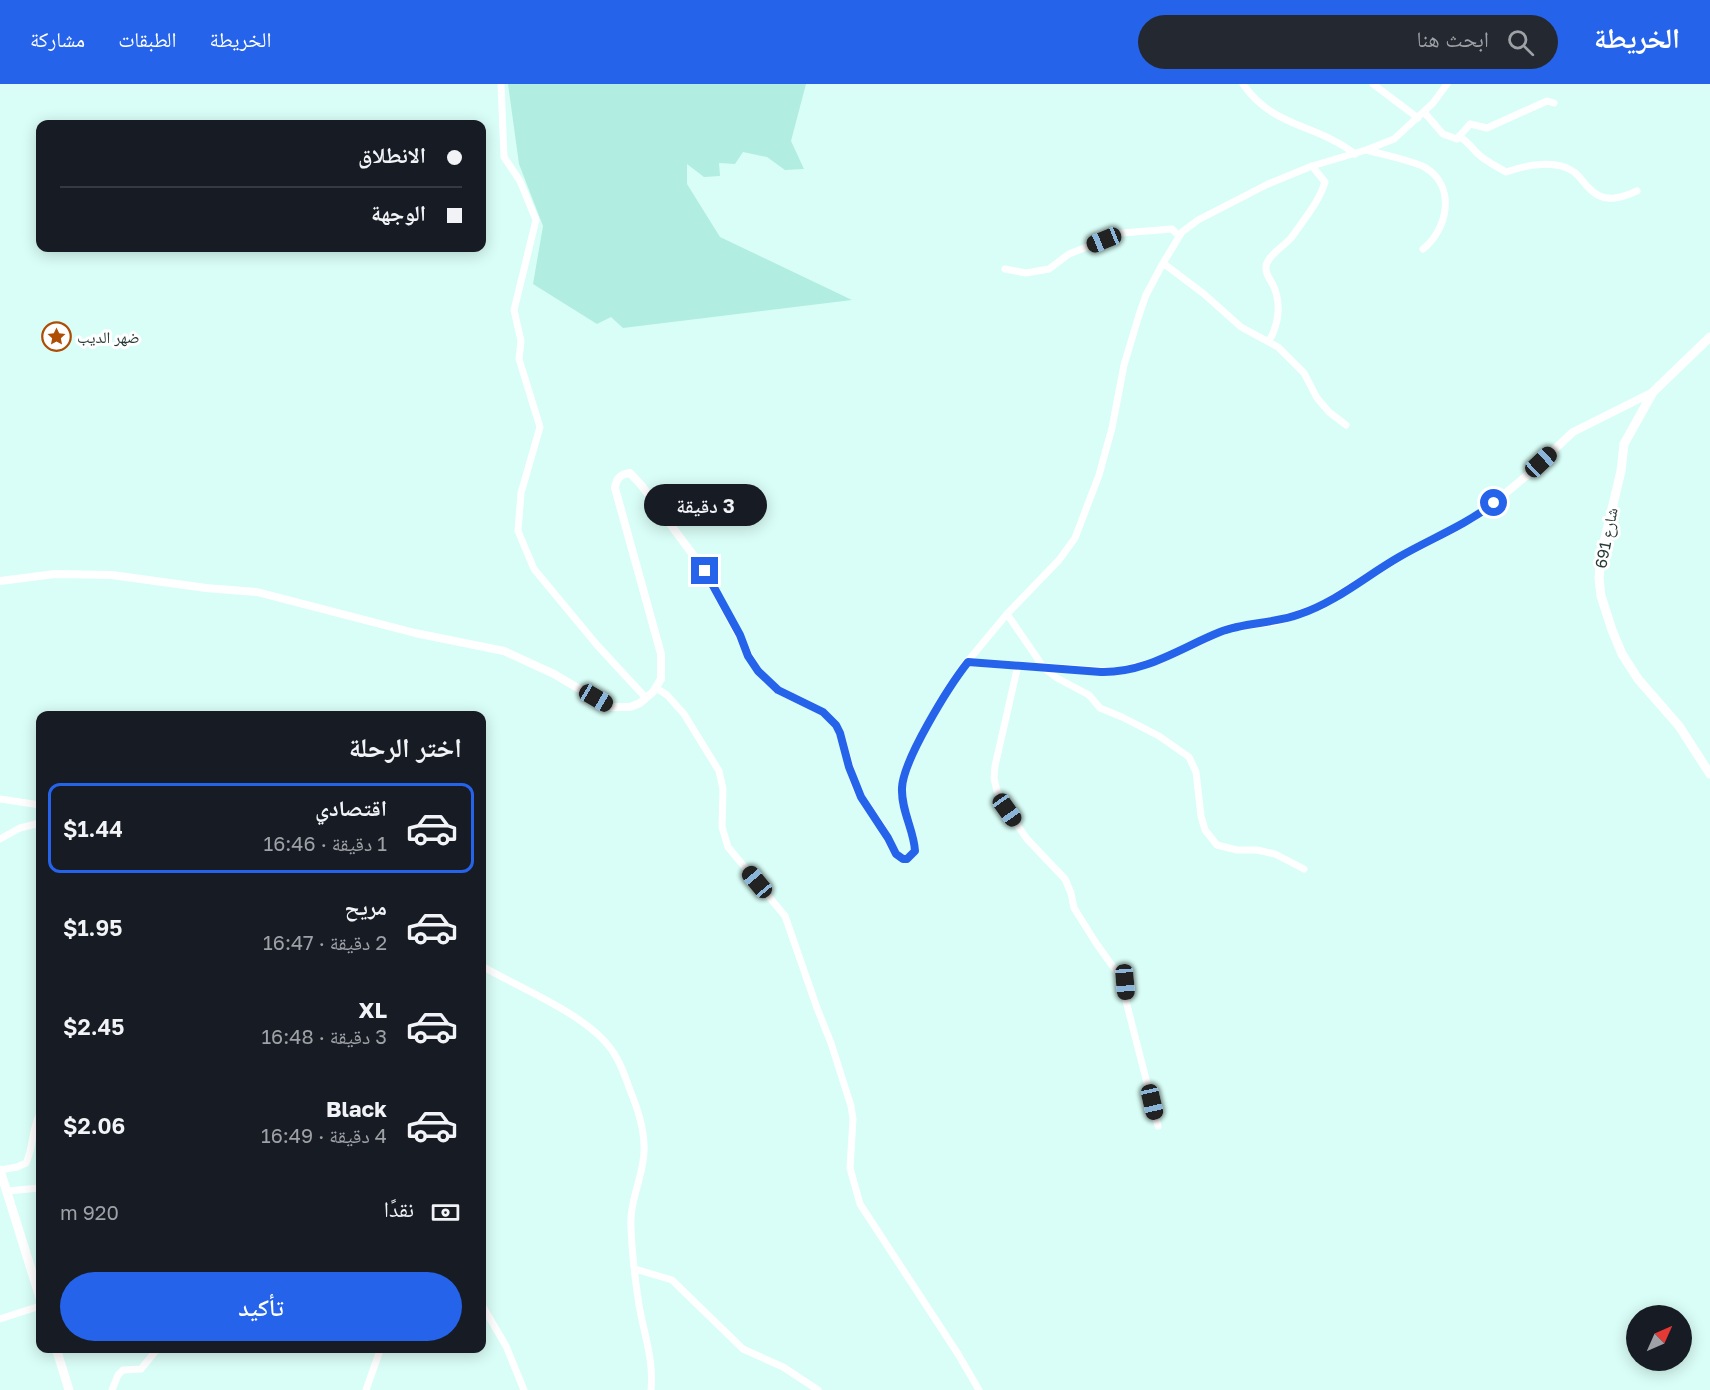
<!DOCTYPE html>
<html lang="ar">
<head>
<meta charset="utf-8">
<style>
	body { margin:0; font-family:"Golos Text","Noto Naskh Arabic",sans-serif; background:#242831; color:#f1f3f6; direction:rtl; height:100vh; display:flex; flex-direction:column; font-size:22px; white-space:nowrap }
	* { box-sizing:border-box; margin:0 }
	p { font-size:20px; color:#9ea1a6 }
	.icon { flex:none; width:33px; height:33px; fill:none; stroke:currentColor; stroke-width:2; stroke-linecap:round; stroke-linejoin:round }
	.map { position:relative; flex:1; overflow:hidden; direction:ltr }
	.drawer { position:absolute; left:36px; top:627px; width:450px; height:642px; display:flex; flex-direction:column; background:#171b24; border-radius:12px; box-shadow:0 3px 15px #0003; direction:rtl }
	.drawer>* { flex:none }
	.banner { position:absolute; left:36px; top:36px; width:450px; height:132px; border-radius:12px; box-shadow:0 3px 15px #0003; direction:rtl; display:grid; align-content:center; height:132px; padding:0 24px; background:#171b24 }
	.needle { width:39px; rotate:45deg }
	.fabs { position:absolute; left:1626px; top:1221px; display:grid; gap:12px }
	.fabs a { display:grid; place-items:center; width:66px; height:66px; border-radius:50%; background:#171b24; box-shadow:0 3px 15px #0003; font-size:30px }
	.end { position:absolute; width:27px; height:27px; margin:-14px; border:8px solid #2563eb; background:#fff; box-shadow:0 0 0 3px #fff }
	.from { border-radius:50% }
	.bubble { position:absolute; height:42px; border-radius:21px; background:#171b24; box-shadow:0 3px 15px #0003; font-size:20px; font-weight:600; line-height:42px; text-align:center; direction:rtl }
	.car { position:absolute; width:18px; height:36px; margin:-18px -9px; border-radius:8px; box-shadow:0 0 4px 2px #0007; background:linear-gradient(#222 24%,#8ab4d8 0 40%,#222 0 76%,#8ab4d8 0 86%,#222 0) }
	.banner b { display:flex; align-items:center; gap:21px; height:57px; font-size:22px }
	.banner b+b { border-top:2px solid #363941 }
	.banner i { width:15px; height:15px; background:#f1f3f6 }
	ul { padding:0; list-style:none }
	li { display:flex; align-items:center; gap:18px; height:90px; margin:0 12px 9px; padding:0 12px; border:3px solid transparent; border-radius:12px }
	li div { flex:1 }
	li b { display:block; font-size:22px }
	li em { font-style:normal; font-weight:600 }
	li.active { border-color:#2563eb }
	li>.icon { width:54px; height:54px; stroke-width:1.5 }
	h2 { padding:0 24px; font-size:27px; line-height:72px }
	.pay { display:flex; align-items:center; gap:15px; height:66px; padding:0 24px; font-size:22px }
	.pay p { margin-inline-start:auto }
	.primary-button { display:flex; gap:12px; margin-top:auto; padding:12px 24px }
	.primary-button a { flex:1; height:69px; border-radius:36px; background:#2563eb; color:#fff; font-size:24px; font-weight:600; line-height:69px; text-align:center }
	header { display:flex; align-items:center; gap:36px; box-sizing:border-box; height:84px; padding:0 30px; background:#2563eb; color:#fff }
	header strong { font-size:28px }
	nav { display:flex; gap:33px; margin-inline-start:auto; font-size:21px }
	.search { width:420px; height:54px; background:#242831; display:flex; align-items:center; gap:15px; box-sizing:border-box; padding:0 21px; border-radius:33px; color:#9ea1a6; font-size:22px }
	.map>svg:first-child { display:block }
</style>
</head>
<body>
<header>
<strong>الخريطة</strong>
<div class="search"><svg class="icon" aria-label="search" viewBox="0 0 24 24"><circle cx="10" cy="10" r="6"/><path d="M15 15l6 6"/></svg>ابحث هنا</div>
<nav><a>الخريطة</a><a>الطبقات</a><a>مشاركة</a></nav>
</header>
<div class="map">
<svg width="1710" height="1306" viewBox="0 0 1710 1306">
	<rect width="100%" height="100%" fill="#d9fef7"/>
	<path fill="#b2ede1" d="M508 0H806L791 57 804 85 785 86 767 73 743 68 735 80 719 79 720 92 704 93 687 80V100L720 153 852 216 623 244 611 233 597 240 533 200 543 142 519 80Z"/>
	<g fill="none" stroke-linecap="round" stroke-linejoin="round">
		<path stroke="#fff" stroke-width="7" d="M501 0 504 73 520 97 536 136 514 226 521 257 519 275 540 343 521 409 518 447 534 485 597 561 646 614
			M1243 0C1273 44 1317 40 1355 70
			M1373 0 1418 34
			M1424 28 1443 50 1457 55 1470 40 1487 44 1547 17 1554 19
			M1459 52C1468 58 1471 63 1477 69 1485 77 1496 82 1506 88 1526 81 1556 75 1574 88 1580 92 1584 100 1590 105 1604 120 1621 114 1637 107
			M1366 66C1381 70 1415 77 1426 84 1456 103 1448 145 1423 165
			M1163 179 1204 210 1241 243 1278 263 1304 289 1317 314 1329 328 1346 341
			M1005 185 1026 189 1049 185 1069 170 1122 149 1172 145 1179 152
			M1269 257C1279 240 1282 218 1272 199 1269 194 1265 189 1266 182 1268 171 1284 162 1291 154 1303 137 1319 118 1325 98L1312 82
			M1007 530 1044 584 1057 594 1089 611 1100 624 1122 633 1159 652 1189 673 1196 688 1201 732 1205 746 1217 761 1237 766H1257L1275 770 1304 785
			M967 578 1007 530 1059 476 1075 454 1099 391 1112 344 1124 281 1139 231 1146 211 1163 179 1182 148 1198 136 1268 100 1312 82 1366 66 1394 55 1433 19 1447 0
			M1018 581 995 682 994 694 997 707 1007 726 1027 755 1065 795 1071 809 1074 824 1096 859 1124 898 1126 917 1158 1042
			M656 604 667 611 684 630 719 687 723 705 722 743 728 763 785 832 817 924 831 959 851 1022 853 1035 850 1084 860 1120 958 1270 979 1306
			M0 715 40 721
			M0 755 20 744 40 739
			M482 882C519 904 586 930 611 965 620 977 625 992 630 1006 638 1025 645 1047 644 1068 643 1094 629 1117 631 1144 632 1169 635 1195 639 1221 644 1250 654 1276 651 1306
			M0 1086 17 1083 26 1079C34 1063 31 1045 40 1030
			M7 1107 40 1104
			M635 1185 672 1196 743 1265 783 1283 818 1306
			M482 1221 506 1262 524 1306
			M0 1235 40 1222
			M112 1306 118 1291 123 1286 141 1285 158 1264
			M366 1306 379 1269V1264"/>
		<path stroke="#fff" stroke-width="8" d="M0 497 55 490 112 491 206 504 257 508 415 549 504 567 554 590 610 623H630L640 619 653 608 661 595V570L615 404C616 395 620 390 630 389L642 402 705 487 739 551 749 572 758 587 778 606 823 628 836 641 840 649 855 701 861 713 881 742 896 770 903 775H907L915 767C914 746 901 727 902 704 903 676 949 602 967 578L1116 588 1157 577 1229 544 1278 537 1321 522 1401 472 1457 443 1484 427 1525 393 1573 348 1653 308"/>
		<path stroke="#fff" stroke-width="9" d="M1710 253 1653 308 1624 360 1621 387 1601 471 1599 494 1601 512 1612 546 1622 570 1638 595 1679 642 1710 690
			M0 1086 40 1214
			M56 1264 69 1306"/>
	</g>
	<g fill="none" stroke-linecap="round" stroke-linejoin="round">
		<path stroke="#2563eb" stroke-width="8" d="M705 487 740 551 748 572 758 587 778 606 823 628 836 641 840 649 849 683 861 713 888 754 896 770 903 775H907L915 767C914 746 901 727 902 704 903 676 949 602 968 578L1101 588C1146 589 1180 564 1220 548 1244 538 1274 540 1300 530 1336 518 1366 492 1399 473 1430 455 1464 442 1494 419"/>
	</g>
	<defs>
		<symbol id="sight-ring" viewBox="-11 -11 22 22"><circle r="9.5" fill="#fff" stroke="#ae4d04" stroke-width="1.5"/><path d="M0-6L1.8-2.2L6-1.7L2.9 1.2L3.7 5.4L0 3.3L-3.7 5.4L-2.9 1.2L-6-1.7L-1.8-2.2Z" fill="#ae4d04"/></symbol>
	</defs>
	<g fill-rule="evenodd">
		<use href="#sight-ring" x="40" y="236" width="33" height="33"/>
	</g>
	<g text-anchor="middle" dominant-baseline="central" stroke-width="6" stroke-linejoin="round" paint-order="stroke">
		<g font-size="16" fill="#283a36" stroke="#fff" text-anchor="start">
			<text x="77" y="253">ضهر الديب</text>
		</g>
		<g font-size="16" fill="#283a36" stroke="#fff">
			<text transform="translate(1606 454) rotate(-79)">شارع 691</text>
		</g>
	</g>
</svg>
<div class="fabs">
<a><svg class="needle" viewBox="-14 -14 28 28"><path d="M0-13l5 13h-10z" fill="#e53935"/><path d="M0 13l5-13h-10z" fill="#9ea1a6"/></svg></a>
</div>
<i class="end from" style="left:1494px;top:419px"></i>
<i class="end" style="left:705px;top:487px"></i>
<div class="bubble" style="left:644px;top:400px;width:123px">3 دقيقة</div>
<i class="car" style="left:1104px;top:156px;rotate:248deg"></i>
<i class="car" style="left:1541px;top:378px;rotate:47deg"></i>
<i class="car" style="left:596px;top:614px;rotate:120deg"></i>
<i class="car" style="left:1007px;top:726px;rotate:145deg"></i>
<i class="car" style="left:757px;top:798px;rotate:320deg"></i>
<i class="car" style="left:1125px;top:898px;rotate:175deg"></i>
<i class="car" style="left:1152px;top:1018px;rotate:167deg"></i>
<div class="banner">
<b><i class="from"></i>الانطلاق</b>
<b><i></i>الوجهة</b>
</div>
<section class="drawer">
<h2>اختر الرحلة</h2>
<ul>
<li class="active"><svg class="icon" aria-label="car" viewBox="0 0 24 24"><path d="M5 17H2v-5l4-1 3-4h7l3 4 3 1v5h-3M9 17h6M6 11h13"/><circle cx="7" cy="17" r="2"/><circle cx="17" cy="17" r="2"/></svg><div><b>اقتصادي</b><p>1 دقيقة · 16:46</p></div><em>$1.44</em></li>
<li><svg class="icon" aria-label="car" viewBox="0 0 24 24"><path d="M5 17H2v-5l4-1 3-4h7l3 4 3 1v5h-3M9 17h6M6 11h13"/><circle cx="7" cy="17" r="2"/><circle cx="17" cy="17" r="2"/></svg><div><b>مريح</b><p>2 دقيقة · 16:47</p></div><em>$1.95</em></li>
<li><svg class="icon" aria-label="car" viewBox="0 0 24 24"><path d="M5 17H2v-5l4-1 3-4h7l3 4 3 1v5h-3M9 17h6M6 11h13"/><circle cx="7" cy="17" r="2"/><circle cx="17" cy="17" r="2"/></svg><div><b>XL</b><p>3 دقيقة · 16:48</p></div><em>$2.45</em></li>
<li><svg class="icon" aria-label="car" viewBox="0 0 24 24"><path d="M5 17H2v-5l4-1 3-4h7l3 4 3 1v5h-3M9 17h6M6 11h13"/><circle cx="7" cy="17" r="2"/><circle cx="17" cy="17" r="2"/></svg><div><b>Black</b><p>4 دقيقة · 16:49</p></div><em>$2.06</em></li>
</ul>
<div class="pay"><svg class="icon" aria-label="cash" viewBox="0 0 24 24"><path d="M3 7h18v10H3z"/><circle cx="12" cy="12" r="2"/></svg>نقدًا<p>920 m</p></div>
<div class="primary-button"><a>تأكيد</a></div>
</section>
</div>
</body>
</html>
